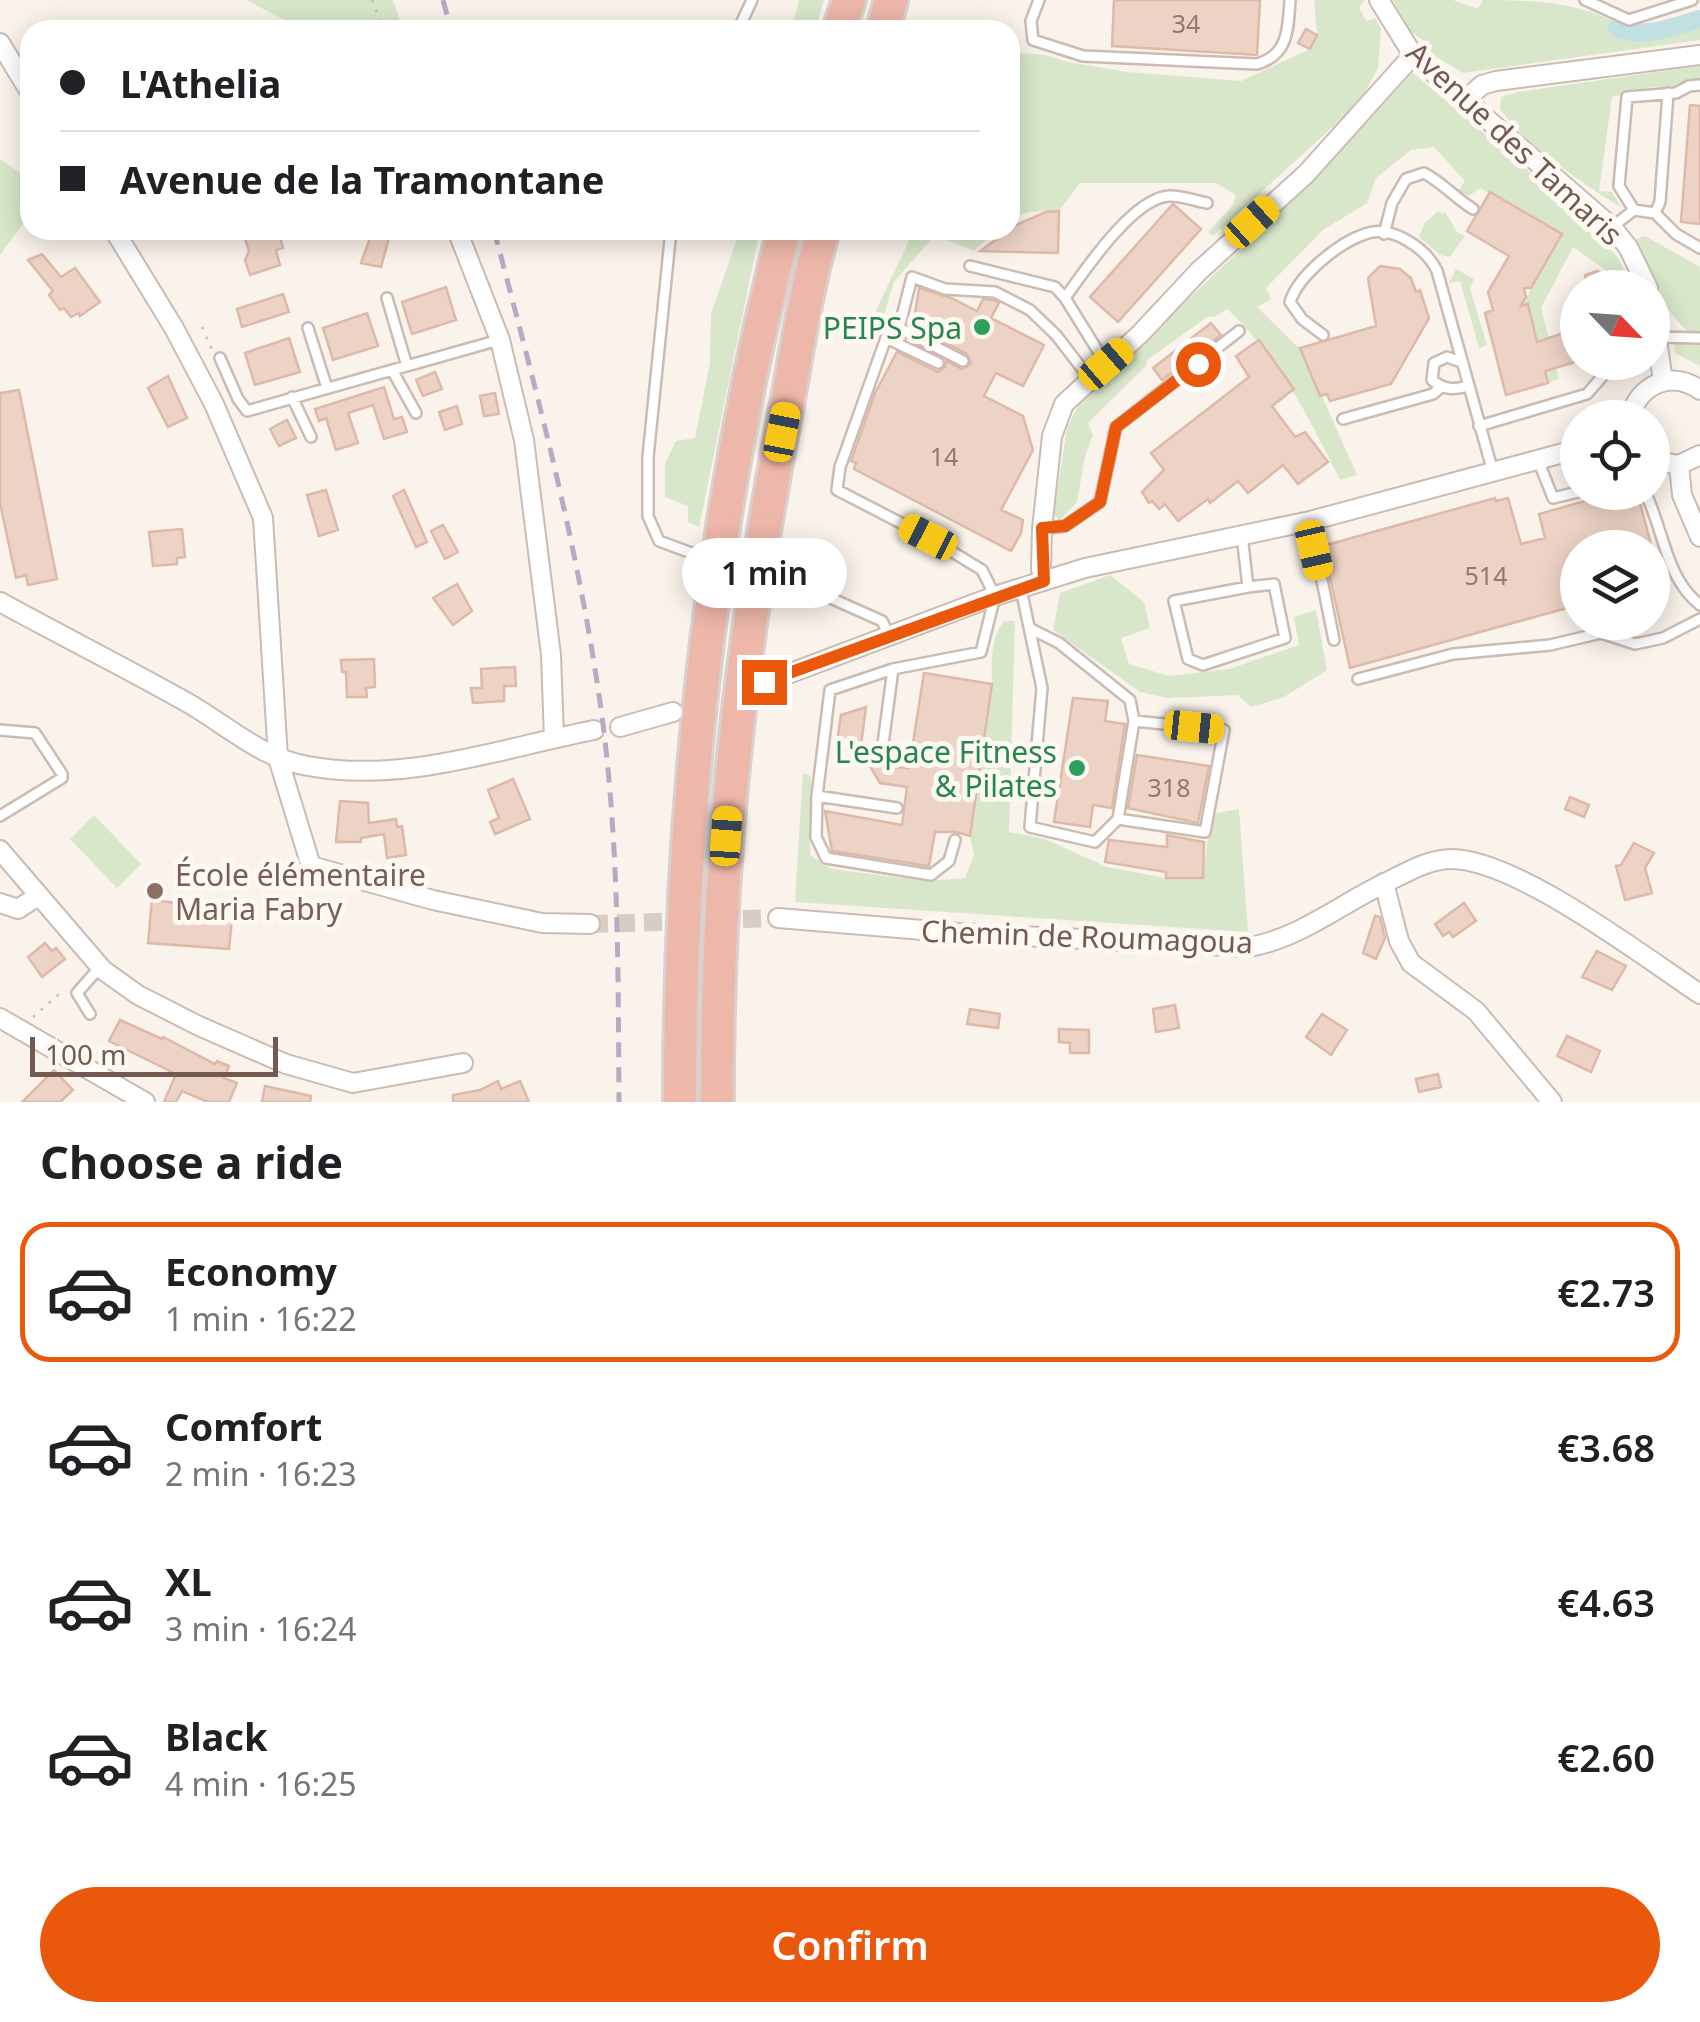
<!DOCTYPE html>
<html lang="en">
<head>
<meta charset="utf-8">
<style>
	body { margin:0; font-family:"Noto Sans",sans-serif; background:#f2f2f2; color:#202124; height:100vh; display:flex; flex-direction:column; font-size:38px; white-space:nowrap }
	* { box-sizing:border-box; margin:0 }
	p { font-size:32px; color:#757577 }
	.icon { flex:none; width:55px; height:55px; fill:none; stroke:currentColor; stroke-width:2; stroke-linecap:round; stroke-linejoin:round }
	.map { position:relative; height:1102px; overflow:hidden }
	.panel { display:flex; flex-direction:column; background:#fff; flex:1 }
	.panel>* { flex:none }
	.banner { position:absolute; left:20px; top:20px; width:1000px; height:220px; border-radius:30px; box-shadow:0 5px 25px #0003; display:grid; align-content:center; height:220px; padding:0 40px; background:#fff }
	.needle { width:65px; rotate:115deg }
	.fabs { position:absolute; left:1560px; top:270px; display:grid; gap:20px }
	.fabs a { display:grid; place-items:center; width:110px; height:110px; border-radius:50%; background:#fff; box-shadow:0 5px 25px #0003; font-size:50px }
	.scale { position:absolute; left:30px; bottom:25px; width:248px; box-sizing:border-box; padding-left:10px; border:5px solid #735a50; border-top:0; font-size:28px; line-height:35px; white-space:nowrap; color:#735a50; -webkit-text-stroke:8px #fdf8f1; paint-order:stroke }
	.end { position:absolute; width:45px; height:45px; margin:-22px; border:12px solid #ea580c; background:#fff; box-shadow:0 0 0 5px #fff }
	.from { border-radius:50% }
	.bubble { position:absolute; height:70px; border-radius:35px; background:#fff; box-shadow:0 5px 25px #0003; font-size:32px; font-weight:600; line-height:70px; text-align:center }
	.car { position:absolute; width:30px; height:60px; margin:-30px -15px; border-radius:12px; box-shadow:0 0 8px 2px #0007; background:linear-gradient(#f5c518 24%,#345 0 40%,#f5c518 0 76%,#345 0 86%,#f5c518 0) }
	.banner b { display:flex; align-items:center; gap:35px; height:95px; font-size:38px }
	.banner b+b { border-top:2px solid #e0e0e0 }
	.banner i { width:25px; height:25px; background:#202124 }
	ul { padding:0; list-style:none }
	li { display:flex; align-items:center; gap:30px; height:140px; margin:0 20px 15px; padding:0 20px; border:5px solid transparent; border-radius:30px }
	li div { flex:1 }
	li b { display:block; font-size:38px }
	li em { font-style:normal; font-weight:600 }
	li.on { border-color:#ea580c }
	li>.icon { width:90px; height:90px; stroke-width:1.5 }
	h2 { padding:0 40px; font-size:45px; line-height:120px }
	.button { display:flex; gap:20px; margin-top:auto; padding:20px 40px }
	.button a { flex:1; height:115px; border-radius:60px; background:#ea580c; color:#fff; font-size:40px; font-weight:600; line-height:115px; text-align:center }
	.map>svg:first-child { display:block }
</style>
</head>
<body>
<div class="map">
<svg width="1700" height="1102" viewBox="0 0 1700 1102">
	<rect width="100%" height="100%" fill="#faf3eb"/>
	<path fill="#d8e7ca" d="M246 0H393L403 30H304Z
		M799 0H824L815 30H791Z
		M1314 0H1365L1359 7 1366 21 1375 18 1381 28 1378 68 1359 103 1213 236 1208 232 1233 205 1236 195 1216 183H1080L1059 211 1028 212 1010 220V33L1021 53 1047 55 1068 62 1127 72 1241 81 1310 49 1317 35Z
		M1393 0H1453L1478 9 1483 0C1528 0 1572 1 1613 21L1614 31C1642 44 1672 32 1700 24V40L1463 73 1423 49 1426 42 1411 32Z
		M1700 66V81L1675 88 1652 87 1612 97 1599 191 1612 192 1621 207C1585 186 1523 142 1500 109L1501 97 1517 92Z
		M1412 72 1586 220 1619 259 1631 287H1620L1617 278 1573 247 1541 308 1559 379 1548 383 1524 302 1562 234 1480 188 1469 196 1458 191 1465 181 1434 147 1411 150 1376 178 1367 203 1323 230 1266 288 1271 299 1257 307 1302 351 1357 475 1340 480C1307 414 1281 360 1227 309L1214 317H1207L1147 360 1146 366 1088 423 1093 435 1085 456 1077 502 1059 521 1054 513 1067 427 1084 396C1196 291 1311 189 1412 72Z
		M0 159 30 180V214L0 255Z
		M1438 211 1443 214 1445 211 1457 232 1465 236 1450 257 1440 255 1419 237 1424 224Z
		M740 230H760L699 527 688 522V506L665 497V464L676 441 695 438 710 363 711 314Z
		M914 230H996L974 251 935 235 894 282 882 322 872 319Z
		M1645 236 1700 267V331H1687C1658 301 1648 280 1634 240Z
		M1456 269 1474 279 1470 289 1487 345 1479 348 1460 281 1449 283Z
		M1674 342H1700V366L1675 353Z
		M1110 575 1144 602 1150 628 1121 638 1129 664 1169 676 1229 669 1299 645 1294 617 1316 610 1327 670 1284 697 1251 707 1238 695 1168 698 1140 692 1053 630 1060 593Z
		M1004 621H1015L1009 832 1045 839 1107 867 1166 878H1203L1211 814 1239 809 1248 932 795 902 803 773 811 776 810 855 831 869 926 881 965 878 974 855 970 836 992 684C991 664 991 636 1004 621Z
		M94 815 141 864 117 888 70 839Z"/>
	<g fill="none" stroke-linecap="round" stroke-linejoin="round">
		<path stroke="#c1e0e2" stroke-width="18" d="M1617 28C1641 40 1675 26 1700 19"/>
	</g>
	<path fill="#edd3c6" stroke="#deb9a8" stroke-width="2.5" d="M1114 0H1260L1257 55 1112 46Z
		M1306 29 1317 35 1310 49 1298 43Z
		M1690 105 1700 106V224L1681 222Z
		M1490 192 1562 234 1531 288H1524L1526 297 1521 306 1528 304 1537 342 1578 328V361L1545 371 1548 383 1506 395 1485 313 1493 310 1488 292 1509 256 1467 231Z
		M1173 204 1201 229 1118 322 1090 297Z
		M1059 211 1058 253 980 251 1018 224 1046 212Z
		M242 230H278L283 248 276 250 280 265 250 275 245 260 249 251Z
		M373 230 390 234 381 267 361 263Z
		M42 254 61 277 75 268 100 302 80 316 79 313 71 317 64 308 60 310 49 295 53 291 28 260Z
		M1380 266 1400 269 1411 278 1416 292 1420 290 1429 318 1391 384 1330 401 1327 394 1320 396 1300 348 1376 326 1368 278Z
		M1598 271 1605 288H1588L1585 275Z
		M446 287 456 320 412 334 402 302Z
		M919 288 951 298 977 311 983 299 993 300 999 303 991 318 1044 345 1023 386 996 373 984 396 1023 416 1033 450 1001 510 1023 520 1021 533 1011 551 854 469 856 463 851 461 875 393 897 352 938 372 945 367 946 361 962 369 971 364 967 354 913 326Z
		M283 294 289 312 242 327 237 309Z
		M367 313 378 346 333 360 323 328Z
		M1211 323 1221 335 1162 380 1153 368Z
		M289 338 300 372 255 385 245 353Z
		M1259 340 1294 389 1272 406 1295 437 1305 432 1328 462 1298 484 1283 465 1248 493 1238 481 1210 503 1208 499 1178 521 1165 504 1159 509 1152 501 1149 503 1142 492 1164 470 1151 453 1249 377 1236 356Z
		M435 372 442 389 423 396 416 380Z
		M168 376 187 418 168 427 148 388Z
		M384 387 394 419 402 417 407 432 384 439 373 405 348 413 358 443 336 450 326 418 319 421 315 409Z
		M19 390 57 579 28 585 26 575 16 578 0 503V393Z
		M495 393 499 414 484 416 480 396Z
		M457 406 462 424 445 430 439 412Z
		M287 420 296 438 279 446 270 429Z
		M326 490 338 530 319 536 307 495Z
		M404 490 427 542 416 547 393 496Z
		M1617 492H1637L1652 548H1578V605L1350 668 1323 546 1495 498 1496 501 1508 498 1521 544 1545 538 1539 514Z
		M443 525 458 552 445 559 431 531Z
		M182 529 185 557 177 558V564L153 566 149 532Z
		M457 584 472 611 453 625 433 598Z
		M374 659 375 687 366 688 367 697H347L346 672H342L341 660Z
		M515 667 516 686H504V701L473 703 471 688H482L481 669Z
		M924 673 992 684 970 836 956 832H935L929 866 832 851 825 811 902 825 907 787 880 783 870 766 909 768Z
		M1073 698 1108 701 1105 721 1125 724 1112 808 1093 805 1090 827 1054 822Z
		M866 707 860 753 836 749 841 715Z
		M1137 755 1209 766 1198 823 1128 808Z
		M513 779 530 819 495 834 490 822 499 818 488 790Z
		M1570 797 1589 805 1584 817 1565 809Z
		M340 801 368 803 369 823 396 819 397 827 402 826 406 855 387 858 384 834 361 838V842H336Z
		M1167 835 1204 842 1203 878H1166V872L1105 862 1109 840 1167 847Z
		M1634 843 1654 853 1645 868 1652 893 1625 900 1616 866 1621 865Z
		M152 900 233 910 229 949 148 943Z
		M1464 903 1476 921 1453 937 1449 932 1443 936 1435 924Z
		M1375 916 1380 917 1385 938 1376 959 1363 953Z
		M45 943 52 951 56 948 65 959 42 977 28 957Z
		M1597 951 1626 966 1612 990 1582 977Z
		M1175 1005 1179 1028 1156 1032 1153 1009Z
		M970 1009 1000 1014 998 1028 967 1024Z
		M1322 1014 1347 1030 1331 1055 1306 1037Z
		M120 1020 162 1039 163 1037 215 1064 217 1061 229 1066 224 1078 237 1083 229 1102H208L182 1091 176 1102H164L176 1074 109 1041Z
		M1059 1029 1089 1030V1053H1070V1043L1059 1042Z
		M1567 1036 1600 1051 1591 1072 1557 1056Z
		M54 1070 73 1090 60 1102H22Z
		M1438 1074 1441 1087 1419 1092 1416 1079Z
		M498 1081 501 1089 520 1081 529 1102H453V1095L480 1090Z
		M265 1086 311 1096 310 1102H262Z"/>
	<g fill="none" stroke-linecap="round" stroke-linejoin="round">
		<path stroke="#d8cdc4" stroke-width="18" stroke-dasharray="18 9" stroke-linecap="butt" d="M716 920 778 918
			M590 924 690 921"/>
		<defs>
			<path id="lane" d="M1039 0 1031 21 1033 40 1083 56 1257 64C1289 55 1288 28 1290 0
				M1585 0 1629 20 1692 0
				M738 30 752 0
				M1634 210 1619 186 1627 97 1676 93 1689 86 1700 85
				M1655 213 1660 202 1668 93
				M1612 227 1634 210 1655 213 1676 234 1700 248
				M671 230 648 457V516L659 541 713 561
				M1384 234 1392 203 1406 179 1424 173C1443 183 1455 198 1473 209
				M970 266 1055 287 1065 298
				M387 298 407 366
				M308 328 327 388
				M1323 335 1302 319 1290 302C1298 276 1338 243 1365 234 1391 224 1426 248 1437 271L1493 472
				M1658 337 1700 338
				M220 358 238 399 247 411 499 340
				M963 361 899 328 912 277 945 289 995 292 1030 310 1056 335 1090 379
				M1461 362 1447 357 1434 363 1432 380C1444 390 1453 390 1468 386
				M1106 364 1065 298C1085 270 1133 198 1169 196 1180 195 1195 201 1207 203
				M392 370 416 413
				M292 397 311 437
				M1343 419 1433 394 1441 387
				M1479 426 1587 394 1615 362
				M1538 460 1553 498 1578 492
				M1645 492C1664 530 1665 577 1700 605
				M1310 521 1334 640
				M1042 529 1065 526 1100 502 1116 427 1239 331
				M1242 535 1248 587 1174 601 1188 659 1203 665 1285 638 1274 584 1248 587
				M762 575 790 580 882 621 889 635
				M1021 589 1042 688 1030 827 1095 842 1118 819 1134 721 1224 730 1205 832 1118 819
				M1031 629 1059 643 1130 700 1134 721
				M893 669 830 690 817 796 897 808
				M1358 679 1453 654 1550 645 1601 633 1635 644 1663 638 1700 619
				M0 730 35 733 62 774V778L0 816
				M881 759 893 669 981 652 995 596 982 570 928 537 837 490 840 467 886 338 938 363
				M817 796 816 837 826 858 931 875 949 861 955 840
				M90 1014 77 993 100 967"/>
			<path id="street" d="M1379 0 1413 55 1612 227 1628 247 1648 288
				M0 43 30 92
				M1465 100 1482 85 1496 81 1700 55
				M114 230 174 328 214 404 263 518 278 758 311 866 433 900 542 923 590 924
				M457 230 500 340 524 440 551 655 554 738
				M1652 306 1663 381
				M1630 418C1638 385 1671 369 1700 390
				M1652 460 1679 465 1700 455
				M1679 465 1682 495 1700 537
				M1044 581 1041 569 1042 529 1052 436 1064 404 1141 333 1199 271 1306 174 1413 55
				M0 602C62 636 126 668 188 703 228 726 261 758 308 766 404 784 501 748 594 730
				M764 683 995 596 1085 568 1310 521 1578 449
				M620 727 673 712
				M0 850 103 970 138 995 199 1026 286 1064 353 1083 463 1063
				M1384 883 1399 941 1411 963 1476 1011 1552 1102
				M0 903 18 909 38 896
				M778 918 959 933 1248 947C1297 940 1342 903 1387 882 1407 872 1429 859 1452 859 1517 860 1643 956 1700 994
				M0 1018 145 1102"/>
			<path id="highway" d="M839 30 849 0
				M883 30 891 0
				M680 1102C680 810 711 513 784 230
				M717 1102C716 872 739 657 782 431 795 364 804 295 823 230"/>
		</defs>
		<use href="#lane" stroke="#ccbbb2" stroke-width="14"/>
		<use href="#street" stroke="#ccbbb2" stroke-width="22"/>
		<use href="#highway" stroke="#d8d1ce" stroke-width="38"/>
		<path stroke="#d2b6a8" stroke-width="2.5" stroke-dasharray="2.5 8" stroke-linecap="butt" d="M372 0 384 30
			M202 327 212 350
			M33 1017 58 995 66 996"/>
		<use href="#lane" stroke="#fff" stroke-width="9"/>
		<use href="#street" stroke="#fff" stroke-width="18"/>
		<use href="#highway" stroke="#edb7a9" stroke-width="32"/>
		<path stroke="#b6aac4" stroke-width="5" stroke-dasharray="15 10" stroke-linecap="butt" d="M443 0 451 30
			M494 230C535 386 577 541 600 702 619 835 618 968 619 1102"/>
	</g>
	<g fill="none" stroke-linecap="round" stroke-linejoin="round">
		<path stroke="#ea580c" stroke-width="12" d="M764 682 1044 581 1042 528 1065 526 1100 502 1116 427 1198 364"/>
	</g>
	<g fill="#2e9e5b" stroke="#fdf8f1" stroke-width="4">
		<circle cx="982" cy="327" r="10"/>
		<circle cx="1077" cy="768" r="10"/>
	</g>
	<circle fill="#8d6e63" stroke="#fdf8f1" stroke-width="4" cx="155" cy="891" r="10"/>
	<g text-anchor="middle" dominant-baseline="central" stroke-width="10" stroke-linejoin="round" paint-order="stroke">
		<g font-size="25" fill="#92786e">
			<text x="1186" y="23">34</text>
			<text x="944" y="456">14</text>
			<text x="1486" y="575">514</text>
			<text x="1169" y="787">318</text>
		</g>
		<g font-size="30" fill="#735a50" stroke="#fdf8f1">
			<text transform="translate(1515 143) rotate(43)">Avenue des Tamaris</text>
			<text transform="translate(1087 936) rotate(2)">Chemin de Roumagoua</text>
		</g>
		<g font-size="30" fill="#27864d" stroke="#fdf8f1" text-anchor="end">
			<text x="962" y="327">PEIPS Spa</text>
			<text x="1057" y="751">L'espace Fitness<tspan x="1057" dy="34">&amp; Pilates</tspan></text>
		</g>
		<g font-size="30" fill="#785e54" stroke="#fdf8f1" text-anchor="start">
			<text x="175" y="874">École élémentaire<tspan x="175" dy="34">Maria Fabry</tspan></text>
		</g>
	</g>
</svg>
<div class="fabs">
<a><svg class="needle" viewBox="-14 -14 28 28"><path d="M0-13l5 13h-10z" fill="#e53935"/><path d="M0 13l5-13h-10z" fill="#757577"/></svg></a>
<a><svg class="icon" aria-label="locate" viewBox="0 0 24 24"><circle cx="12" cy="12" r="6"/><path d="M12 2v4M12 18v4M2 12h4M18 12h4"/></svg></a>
<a><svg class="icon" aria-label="layers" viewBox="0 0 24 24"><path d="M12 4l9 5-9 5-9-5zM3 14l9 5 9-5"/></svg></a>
</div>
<div class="scale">100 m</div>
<i class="end from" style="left:1198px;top:364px"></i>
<i class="end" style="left:764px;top:682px"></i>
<div class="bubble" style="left:682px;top:538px;width:165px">1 min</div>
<i class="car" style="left:1252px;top:222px;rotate:48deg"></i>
<i class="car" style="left:1106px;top:364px;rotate:49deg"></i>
<i class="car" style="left:782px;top:432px;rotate:11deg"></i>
<i class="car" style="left:928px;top:537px;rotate:297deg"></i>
<i class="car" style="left:1314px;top:550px;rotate:167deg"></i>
<i class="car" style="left:1194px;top:727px;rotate:96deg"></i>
<i class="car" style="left:726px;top:836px;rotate:4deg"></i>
<div class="banner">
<b><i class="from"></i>L'Athelia</b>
<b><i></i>Avenue de la Tramontane</b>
</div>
</div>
<section class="panel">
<h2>Choose a ride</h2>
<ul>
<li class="on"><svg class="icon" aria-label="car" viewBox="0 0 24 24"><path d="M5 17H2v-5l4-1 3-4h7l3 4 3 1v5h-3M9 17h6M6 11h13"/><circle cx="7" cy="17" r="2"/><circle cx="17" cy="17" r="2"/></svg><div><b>Economy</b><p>1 min · 16:22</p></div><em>€2.73</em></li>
<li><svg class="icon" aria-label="car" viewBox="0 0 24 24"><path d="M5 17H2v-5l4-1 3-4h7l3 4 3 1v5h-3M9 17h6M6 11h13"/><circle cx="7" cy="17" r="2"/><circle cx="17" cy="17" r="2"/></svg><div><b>Comfort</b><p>2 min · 16:23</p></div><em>€3.68</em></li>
<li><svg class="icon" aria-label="car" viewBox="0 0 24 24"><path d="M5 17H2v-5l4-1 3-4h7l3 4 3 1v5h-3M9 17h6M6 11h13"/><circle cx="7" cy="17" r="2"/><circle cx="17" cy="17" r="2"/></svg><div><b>XL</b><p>3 min · 16:24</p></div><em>€4.63</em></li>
<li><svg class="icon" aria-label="car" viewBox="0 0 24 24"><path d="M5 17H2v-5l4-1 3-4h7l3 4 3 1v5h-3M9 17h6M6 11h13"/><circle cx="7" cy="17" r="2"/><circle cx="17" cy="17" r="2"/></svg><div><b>Black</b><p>4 min · 16:25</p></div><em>€2.60</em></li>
</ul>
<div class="button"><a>Confirm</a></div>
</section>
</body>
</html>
